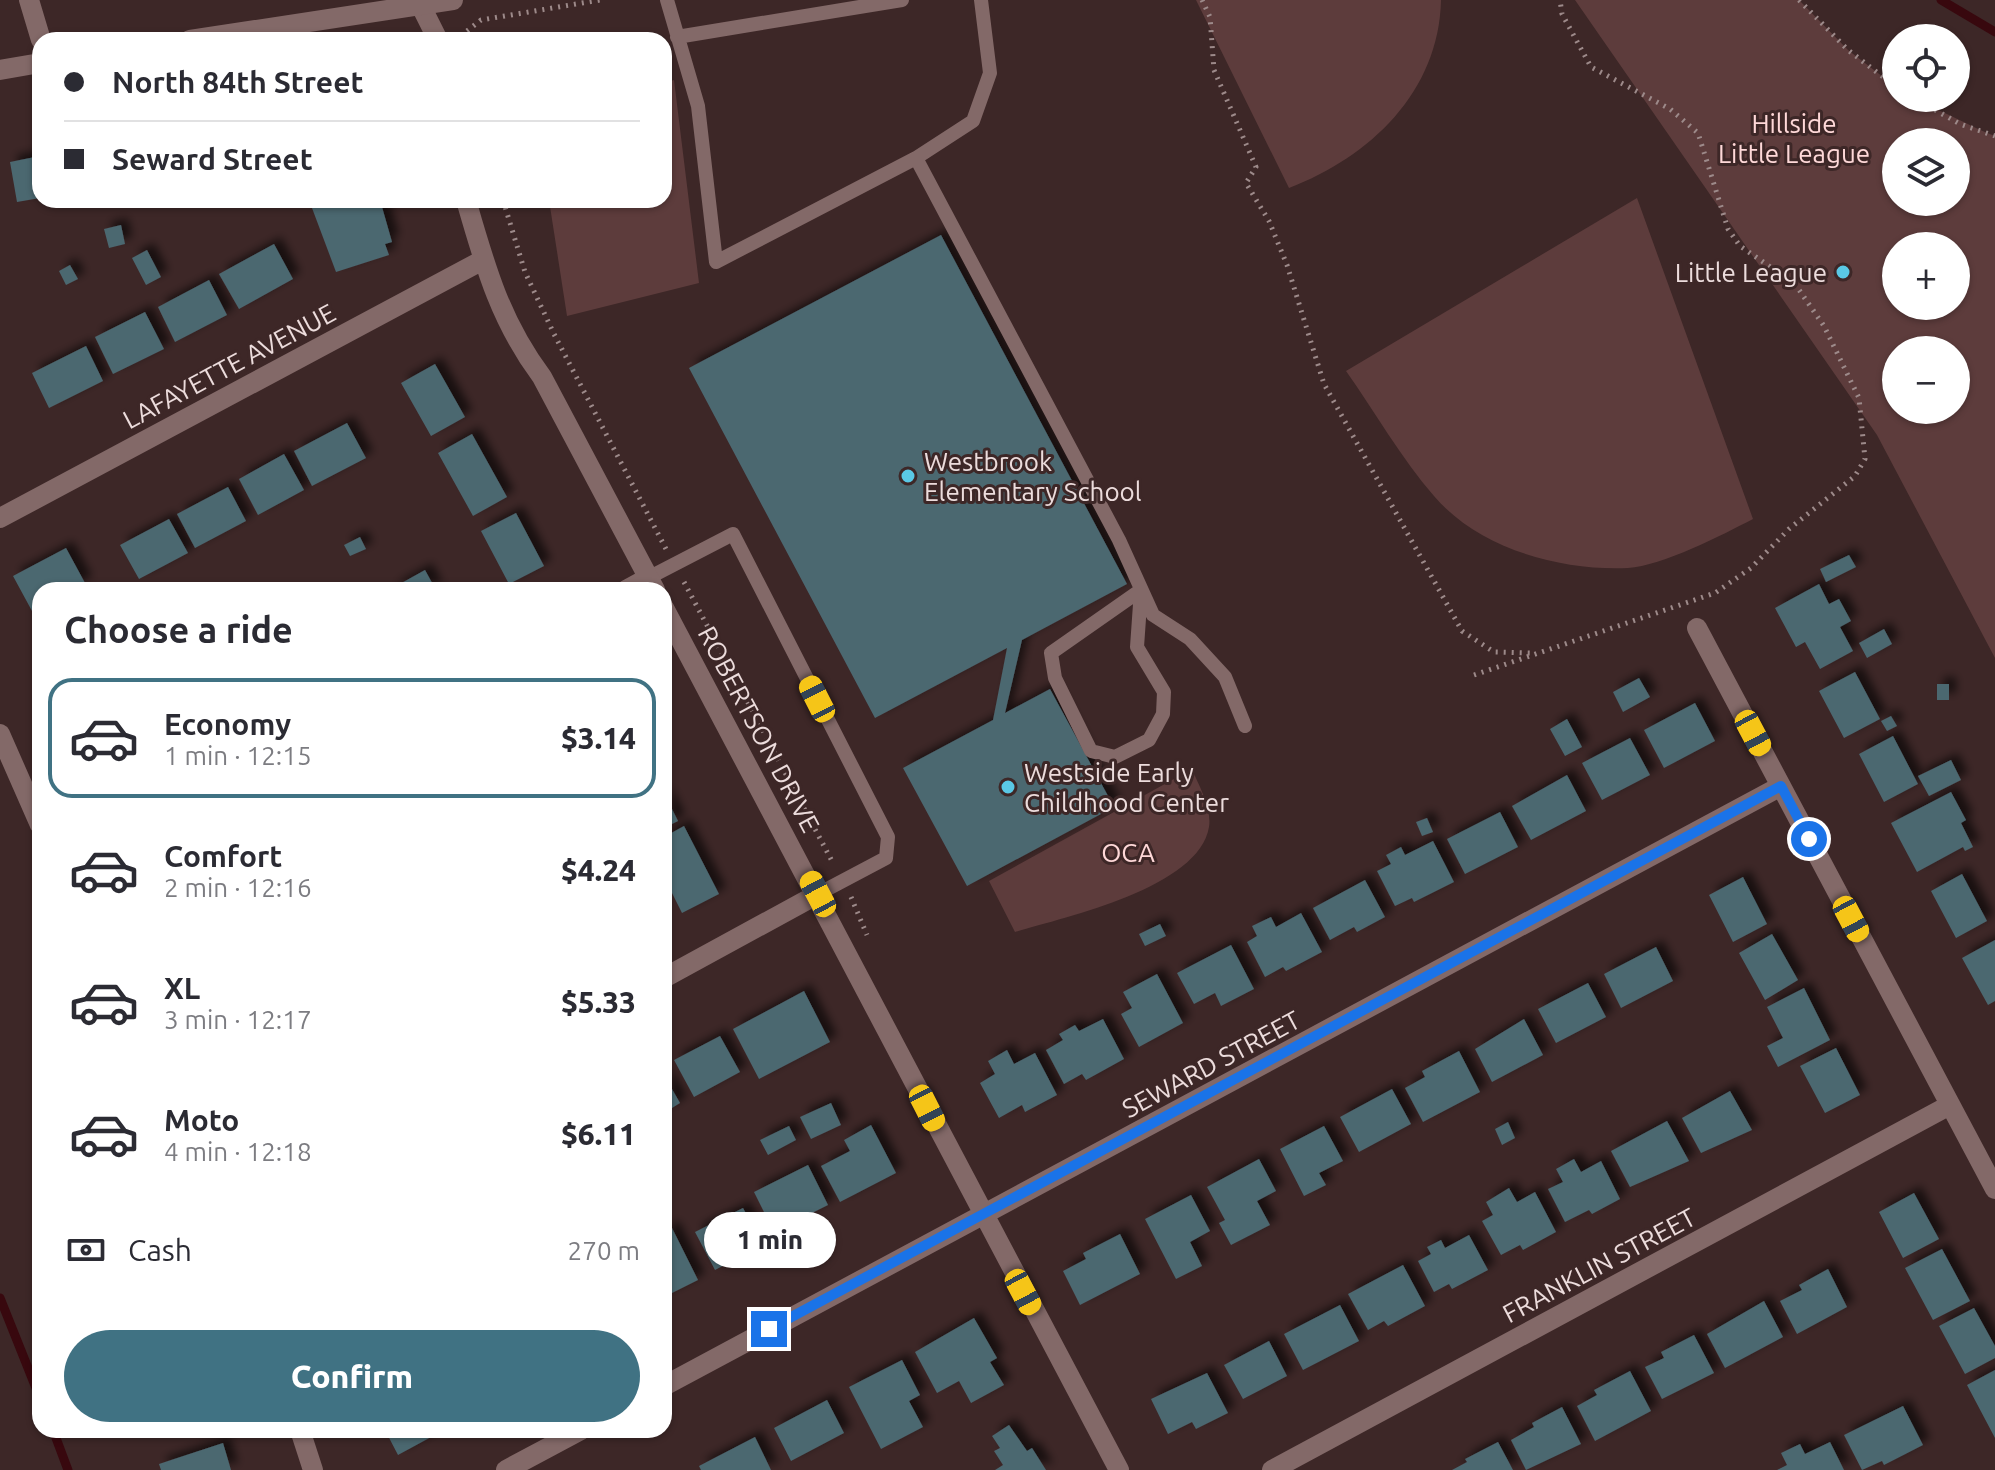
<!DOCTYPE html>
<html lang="en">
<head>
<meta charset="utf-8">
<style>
	body { margin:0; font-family:Ubuntu,sans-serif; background:#f2f2f3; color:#2b2b33; height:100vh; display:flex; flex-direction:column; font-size:30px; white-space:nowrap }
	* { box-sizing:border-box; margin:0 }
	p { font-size:26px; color:#7c7c81 }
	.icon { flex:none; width:44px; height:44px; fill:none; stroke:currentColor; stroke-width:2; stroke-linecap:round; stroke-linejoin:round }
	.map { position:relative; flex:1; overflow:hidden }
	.panel { position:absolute; left:32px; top:582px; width:640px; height:856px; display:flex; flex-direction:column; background:#fff; border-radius:24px; box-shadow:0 2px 6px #0004 }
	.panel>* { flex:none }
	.banner { position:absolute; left:32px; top:32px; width:640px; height:176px; border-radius:24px; box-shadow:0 2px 6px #0004; display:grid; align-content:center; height:176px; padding:0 32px; background:#fff }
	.fabs { position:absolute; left:1882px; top:24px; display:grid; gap:16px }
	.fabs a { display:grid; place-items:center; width:88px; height:88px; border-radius:50%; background:#fff; box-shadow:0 2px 6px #0004; font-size:40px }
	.end { position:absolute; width:36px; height:36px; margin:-18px; border:10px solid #1a73e8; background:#fff; box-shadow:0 0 0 4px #fff }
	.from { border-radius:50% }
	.bubble { position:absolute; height:56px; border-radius:28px; background:#fff; box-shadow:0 2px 6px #0004; font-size:26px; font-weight:800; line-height:56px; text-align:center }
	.car { position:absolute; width:24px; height:48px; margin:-24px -12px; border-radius:10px; box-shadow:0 0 6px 2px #0007; background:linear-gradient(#f5c518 24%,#345 0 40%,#f5c518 0 76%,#345 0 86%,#f5c518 0) }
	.banner b { display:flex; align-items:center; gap:28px; height:76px; font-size:30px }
	.banner b+b { border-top:2px solid #e1e1e2 }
	.banner i { width:20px; height:20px; background:#2b2b33 }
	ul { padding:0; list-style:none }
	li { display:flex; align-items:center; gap:24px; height:120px; margin:0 16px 12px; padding:0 16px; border:4px solid transparent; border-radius:24px }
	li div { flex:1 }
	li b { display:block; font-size:30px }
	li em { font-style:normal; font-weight:800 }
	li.current { border-color:#407283 }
	li>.icon { width:72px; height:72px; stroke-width:1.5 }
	h2 { padding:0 32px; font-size:36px; line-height:96px }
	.pay { display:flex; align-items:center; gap:20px; height:88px; padding:0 32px; font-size:30px }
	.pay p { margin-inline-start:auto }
	.button { display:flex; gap:16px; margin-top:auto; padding:16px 32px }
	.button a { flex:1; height:92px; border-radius:48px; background:#407283; color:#fff; font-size:32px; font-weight:800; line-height:92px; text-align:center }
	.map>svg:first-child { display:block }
</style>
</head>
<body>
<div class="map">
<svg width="1995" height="1470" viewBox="0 0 1995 1470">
	<defs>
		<filter id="shadow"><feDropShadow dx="7" dy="-7" stdDeviation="4" flood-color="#0009"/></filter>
	</defs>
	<rect width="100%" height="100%" fill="#3d2727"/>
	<path fill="#5d3c3c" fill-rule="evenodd" d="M1196 0H1441C1439 92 1370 157 1289 188Z
		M1575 0H1799L1848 50 1896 87V98C1924 98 1965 125 1995 136V658L1877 435ZM1896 142H1956V202H1896ZM1896 246H1956V306H1896ZM1896 350H1956V410H1896Z
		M674 80 699 283 567 316 549 200H664V83Z
		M1637 198 1753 519C1722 535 1662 566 1628 568 1561 571 1479 549 1434 496 1401 458 1375 412 1346 371Z
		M1192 769C1199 786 1212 808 1209 827 1199 888 1065 917 1015 932L989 881Z"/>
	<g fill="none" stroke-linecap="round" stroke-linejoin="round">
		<path stroke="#38080e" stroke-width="9" d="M1941 0 1995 32
			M0 1298 40 1398
			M53 1430 68 1470"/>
	</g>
	<path fill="#4c6770" filter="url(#shadow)" d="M40 156V198L17 202 10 162Z
		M313 200H380L392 242 385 244 389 255 336 272 312 208 315 207Z
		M121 225 125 244 109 248 104 229Z
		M941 235 1127 584 1022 640 1005 713 1050 689 1114 807 967 886 903 768 993 720 1007 648 875 718 689 368Z
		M274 244 293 279 239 309 219 274Z
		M147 250 161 277 146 285 132 258Z
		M70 265 78 279 66 285 59 271Z
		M209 280 227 315 175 342 158 307Z
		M145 312 164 349 113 374 95 337Z
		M86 346 103 381 49 408 32 373Z
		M435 364 465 417 431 436 401 383Z
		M347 423 366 458 312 486 294 451Z
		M472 434 507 497 473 516 438 453Z
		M284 454 304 490 258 515 239 479Z
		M228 487 246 521 195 548 177 514Z
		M516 513 544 566 509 584 481 531Z
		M169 519 188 553 139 579 120 545Z
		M360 537 366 549 350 556 344 545Z
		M66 548 85 583 71 590H40V607L32 611 13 576Z
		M1849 555 1856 567 1826 582 1820 569Z
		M425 570 436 590H389Z
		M1819 584 1829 604 1839 599 1851 621 1840 627 1853 651 1820 669 1805 642 1796 647 1775 608Z
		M1884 629 1892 644 1867 658 1859 643Z
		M1855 672 1880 719 1844 738 1819 691Z
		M1639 678 1650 697 1623 712 1613 692Z
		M1937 684H1949V700H1937Z
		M1695 703 1715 741 1664 768 1644 730Z
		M1891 716 1897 726 1887 731 1881 721Z
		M1567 719 1582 747 1565 756 1550 729Z
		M1893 736 1918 784 1884 802 1859 754Z
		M1630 738 1650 775 1602 800 1582 763Z
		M1951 760 1961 780 1929 796 1918 776Z
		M1567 775 1586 811 1531 840 1512 806Z
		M1951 792 1966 820 1961 823 1973 847 1965 851 1963 847 1917 872 1891 823Z
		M664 793 678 821 664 828Z
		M1500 812 1518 847 1465 874 1447 839Z
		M1427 818 1433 832 1422 836 1416 822Z
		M684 826 719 894 682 913 664 877V837Z
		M1433 841 1454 882 1414 902 1412 898 1395 906 1377 871 1391 864 1386 855 1401 847 1405 855Z
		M1962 874 1987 921 1956 938 1931 891Z
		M1743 877 1767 924 1733 942 1709 895Z
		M1365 880 1385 917 1357 932 1354 927 1330 940 1313 908Z
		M1301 913 1322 952 1286 971 1283 967 1265 977 1247 942 1257 936 1252 926 1271 917 1276 927Z
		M1160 924 1166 936 1145 946 1139 934Z
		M1772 934 1798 980 1765 1000 1739 953Z
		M1995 940V1001L1988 1005 1962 958Z
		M1231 945 1254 989 1221 1006 1215 993 1194 1004 1177 973Z
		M1656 947 1673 981 1621 1008 1604 974Z
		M1157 974 1183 1023 1139 1047 1121 1014 1132 1008 1123 992Z
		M1588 983 1606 1017 1556 1043 1538 1009Z
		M1804 988 1830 1040 1778 1067 1767 1046 1783 1038 1767 1007Z
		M804 991 830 1042 759 1079 733 1029Z
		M1103 1019 1124 1059 1086 1080 1082 1074 1064 1084 1046 1050 1063 1040 1059 1034 1075 1025 1079 1031Z
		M1524 1019 1543 1055 1492 1082 1475 1049Z
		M720 1036 740 1072 694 1097 674 1060Z
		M1836 1048 1860 1095 1825 1113 1800 1066Z
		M1007 1050 1014 1064 1035 1053 1057 1095 1025 1112 1022 1105 999 1118 980 1083 995 1074 988 1061Z
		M1459 1051 1480 1092 1423 1122 1405 1088 1425 1077 1422 1071Z
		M664 1075 680 1103 664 1113Z
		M1392 1089 1411 1124 1359 1152 1340 1117Z
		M1730 1091 1752 1130 1701 1153 1682 1118Z
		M831 1103 841 1125 811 1139 800 1117Z
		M1667 1121 1689 1161 1630 1187 1611 1151Z
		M1508 1122 1515 1138 1502 1145 1495 1129Z
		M871 1125 896 1173 840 1202 821 1166 850 1151 844 1140Z
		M789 1126 796 1140 768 1155 760 1140Z
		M1324 1126 1343 1161 1319 1173 1326 1185 1304 1196 1280 1149Z
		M1259 1159 1276 1191 1257 1201 1270 1225 1231 1245 1219 1223 1225 1220 1207 1187Z
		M1574 1159 1581 1172 1601 1161 1620 1199 1592 1214 1589 1210 1565 1222 1548 1189 1563 1182 1556 1169Z
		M808 1165 828 1205 774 1232 754 1192Z
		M1509 1188 1517 1202 1535 1192 1556 1232 1523 1250 1520 1245 1501 1255 1482 1221 1493 1215 1486 1202Z
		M1914 1193 1939 1239 1903 1258 1879 1212Z
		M1191 1195 1210 1231 1190 1242 1202 1266 1176 1279 1145 1219Z
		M743 1208 763 1245 715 1270 695 1232Z
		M672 1228 698 1280 664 1297V1231Z
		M1120 1234 1140 1274 1080 1305 1063 1271 1086 1259 1083 1253Z
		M1469 1235 1488 1270 1452 1289 1449 1284 1434 1292 1418 1261 1431 1254 1427 1247 1441 1240 1445 1248Z
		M1942 1249 1970 1301 1933 1320 1905 1268Z
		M1403 1265 1425 1306 1388 1326 1384 1321 1368 1330 1348 1294Z
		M1828 1269 1847 1307 1797 1334 1780 1301 1802 1290 1799 1285Z
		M1764 1301 1783 1337 1725 1368 1707 1334Z
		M1340 1305 1359 1341 1303 1370 1284 1334Z
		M1974 1308 1995 1346V1358L1965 1374 1939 1326Z
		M974 1318 997 1358 990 1362 1004 1385 971 1403 959 1381 937 1393 915 1352Z
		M1694 1335 1714 1373 1662 1399 1645 1367 1664 1358 1661 1352Z
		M1269 1341 1287 1376 1243 1399 1224 1365Z
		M902 1360 920 1395 909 1401 923 1427 881 1449 849 1387Z
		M1995 1370V1438L1967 1385Z
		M1630 1371 1651 1411 1595 1441 1577 1406 1597 1395 1594 1390Z
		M1207 1373 1228 1413 1196 1429 1192 1422 1168 1434 1151 1399Z
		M827 1400 844 1433 791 1461 774 1428Z
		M1903 1406 1923 1445 1884 1465 1882 1461 1862 1470 1844 1435Z
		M1562 1407 1581 1444 1526 1470 1511 1440 1534 1427 1532 1423Z
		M1009 1425 1027 1451 1032 1448 1046 1470H995L1003 1465 994 1451 1000 1448 992 1436Z
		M385 1430H444L398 1455Z
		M755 1437 771 1470H701L699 1466Z
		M1498 1442 1513 1470H1452L1467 1462 1465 1459Z
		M1830 1442 1844 1470H1777L1787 1465 1781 1453 1800 1444 1805 1454Z
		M223 1443 231 1470H161L159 1464Z"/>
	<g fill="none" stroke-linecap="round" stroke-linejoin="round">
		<path stroke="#9d8a8a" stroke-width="5" stroke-dasharray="2 6" stroke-linecap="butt" d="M1202 0 1210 17 1214 70 1256 167 1246 183 1269 221 1287 265 1324 384 1462 631 1494 652 1530 653
			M1799 0 1848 50 1896 87
			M467 31 481 20 600 0
			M1914 98 1960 124 1995 136
			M503 200 525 272 554 334 666 549
			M684 582 833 863
			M1474 675 1715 593 1751 568 1789 529 1855 476 1865 459 1859 398 1824 326 1795 284 1740 246 1728 229 1698 133 1670 109 1591 67 1562 14 1560 0
			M851 897 867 935"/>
		<path stroke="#836968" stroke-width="14" d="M667 0 698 106 716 262 916 158 973 121 990 73 981 0
			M677 37 902 0
			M916 158 1119 540 1153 615 1190 639 1225 677 1245 726
			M648 578 733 534 888 837 886 858 818 894
			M1141 590 1137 647 1164 692 1163 714 1149 740 1115 757 1091 751 1055 678 1051 653Z"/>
		<path stroke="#836968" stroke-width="20" d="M29 0 41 40
			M418 0 438 40
			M466 200C485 266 500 321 542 377L655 590
			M0 518 483 260
			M626 590 648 578
			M664 608 1119 1470
			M1697 628 1995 1189
			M0 734 40 825
			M664 978 818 894
			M664 1386 1781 786
			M300 1430 313 1470
			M506 1470 581 1430
			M1272 1470 1950 1105"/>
		<path stroke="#836968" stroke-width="20" d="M190 40 453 0
			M0 70 40 63"/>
	</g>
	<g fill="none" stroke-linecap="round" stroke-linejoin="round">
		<path stroke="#1a73e8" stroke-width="10" d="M769 1329 1781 786 1809 839"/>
	</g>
	<g fill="#5ac8e5" stroke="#3d2727" stroke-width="3">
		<circle cx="1843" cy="272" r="8"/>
		<circle cx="908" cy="476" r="8"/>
		<circle cx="1008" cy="787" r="8"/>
	</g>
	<g text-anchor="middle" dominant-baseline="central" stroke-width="6" stroke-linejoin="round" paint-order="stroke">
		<g font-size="26" fill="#fed8d8" stroke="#3d2727">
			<text x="1794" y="123">Hillside<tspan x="1794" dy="30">Little League</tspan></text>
			<text x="1128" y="852">OCA</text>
		</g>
		<g font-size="26" fill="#ecdcdc" stroke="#3d2727" text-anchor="start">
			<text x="1827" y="272" text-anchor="end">Little League</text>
			<text x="924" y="461">Westbrook<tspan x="924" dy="30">Elementary School</tspan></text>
			<text x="1024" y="772">Westside Early<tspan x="1024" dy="30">Childhood Center</tspan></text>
		</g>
		<g font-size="26" fill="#ecdcdc" stroke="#3d2727">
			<text transform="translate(229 366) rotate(-28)">LAFAYETTE AVENUE</text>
			<text transform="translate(759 729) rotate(62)">ROBERTSON DRIVE</text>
			<text transform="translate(1211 1064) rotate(-28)">SEWARD STREET</text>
			<text transform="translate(1599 1265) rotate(-28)">FRANKLIN STREET</text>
		</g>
	</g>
</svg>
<div class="fabs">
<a><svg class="icon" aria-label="locate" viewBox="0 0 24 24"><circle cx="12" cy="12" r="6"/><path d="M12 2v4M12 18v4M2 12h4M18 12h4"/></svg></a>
<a><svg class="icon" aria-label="layers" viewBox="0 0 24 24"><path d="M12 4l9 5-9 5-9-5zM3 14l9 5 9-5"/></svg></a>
<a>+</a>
<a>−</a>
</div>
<i class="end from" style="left:1809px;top:839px"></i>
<i class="end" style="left:769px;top:1329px"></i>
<div class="bubble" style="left:704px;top:1212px;width:132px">1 min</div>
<i class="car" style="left:817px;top:699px;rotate:333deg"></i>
<i class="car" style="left:1753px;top:733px;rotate:152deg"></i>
<i class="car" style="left:818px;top:894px;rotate:332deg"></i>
<i class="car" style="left:1851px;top:919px;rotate:152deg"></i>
<i class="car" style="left:927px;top:1108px;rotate:153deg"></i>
<i class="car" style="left:1023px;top:1292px;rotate:152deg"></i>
<div class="banner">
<b><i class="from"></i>North 84th Street</b>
<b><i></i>Seward Street</b>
</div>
<section class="panel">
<h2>Choose a ride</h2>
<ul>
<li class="current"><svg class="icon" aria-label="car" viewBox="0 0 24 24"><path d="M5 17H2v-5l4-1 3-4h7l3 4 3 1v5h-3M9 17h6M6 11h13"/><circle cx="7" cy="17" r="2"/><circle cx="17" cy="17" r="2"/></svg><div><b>Economy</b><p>1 min · 12:15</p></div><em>$3.14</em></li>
<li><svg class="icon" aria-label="car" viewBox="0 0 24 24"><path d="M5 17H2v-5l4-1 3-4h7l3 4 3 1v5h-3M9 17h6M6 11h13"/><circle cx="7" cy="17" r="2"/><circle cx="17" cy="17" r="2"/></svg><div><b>Comfort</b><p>2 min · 12:16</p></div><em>$4.24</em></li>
<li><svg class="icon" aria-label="car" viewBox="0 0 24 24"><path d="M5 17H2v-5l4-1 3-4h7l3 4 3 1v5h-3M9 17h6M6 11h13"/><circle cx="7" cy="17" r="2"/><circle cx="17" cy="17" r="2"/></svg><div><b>XL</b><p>3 min · 12:17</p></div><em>$5.33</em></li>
<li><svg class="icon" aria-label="car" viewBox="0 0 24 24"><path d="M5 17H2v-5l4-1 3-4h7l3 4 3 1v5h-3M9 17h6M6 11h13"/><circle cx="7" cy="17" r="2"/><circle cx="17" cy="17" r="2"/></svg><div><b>Moto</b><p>4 min · 12:18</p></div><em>$6.11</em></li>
</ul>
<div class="pay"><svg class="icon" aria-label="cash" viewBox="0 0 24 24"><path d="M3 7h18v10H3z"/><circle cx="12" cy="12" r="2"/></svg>Cash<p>270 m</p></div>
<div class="button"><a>Confirm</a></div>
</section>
</div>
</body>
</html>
